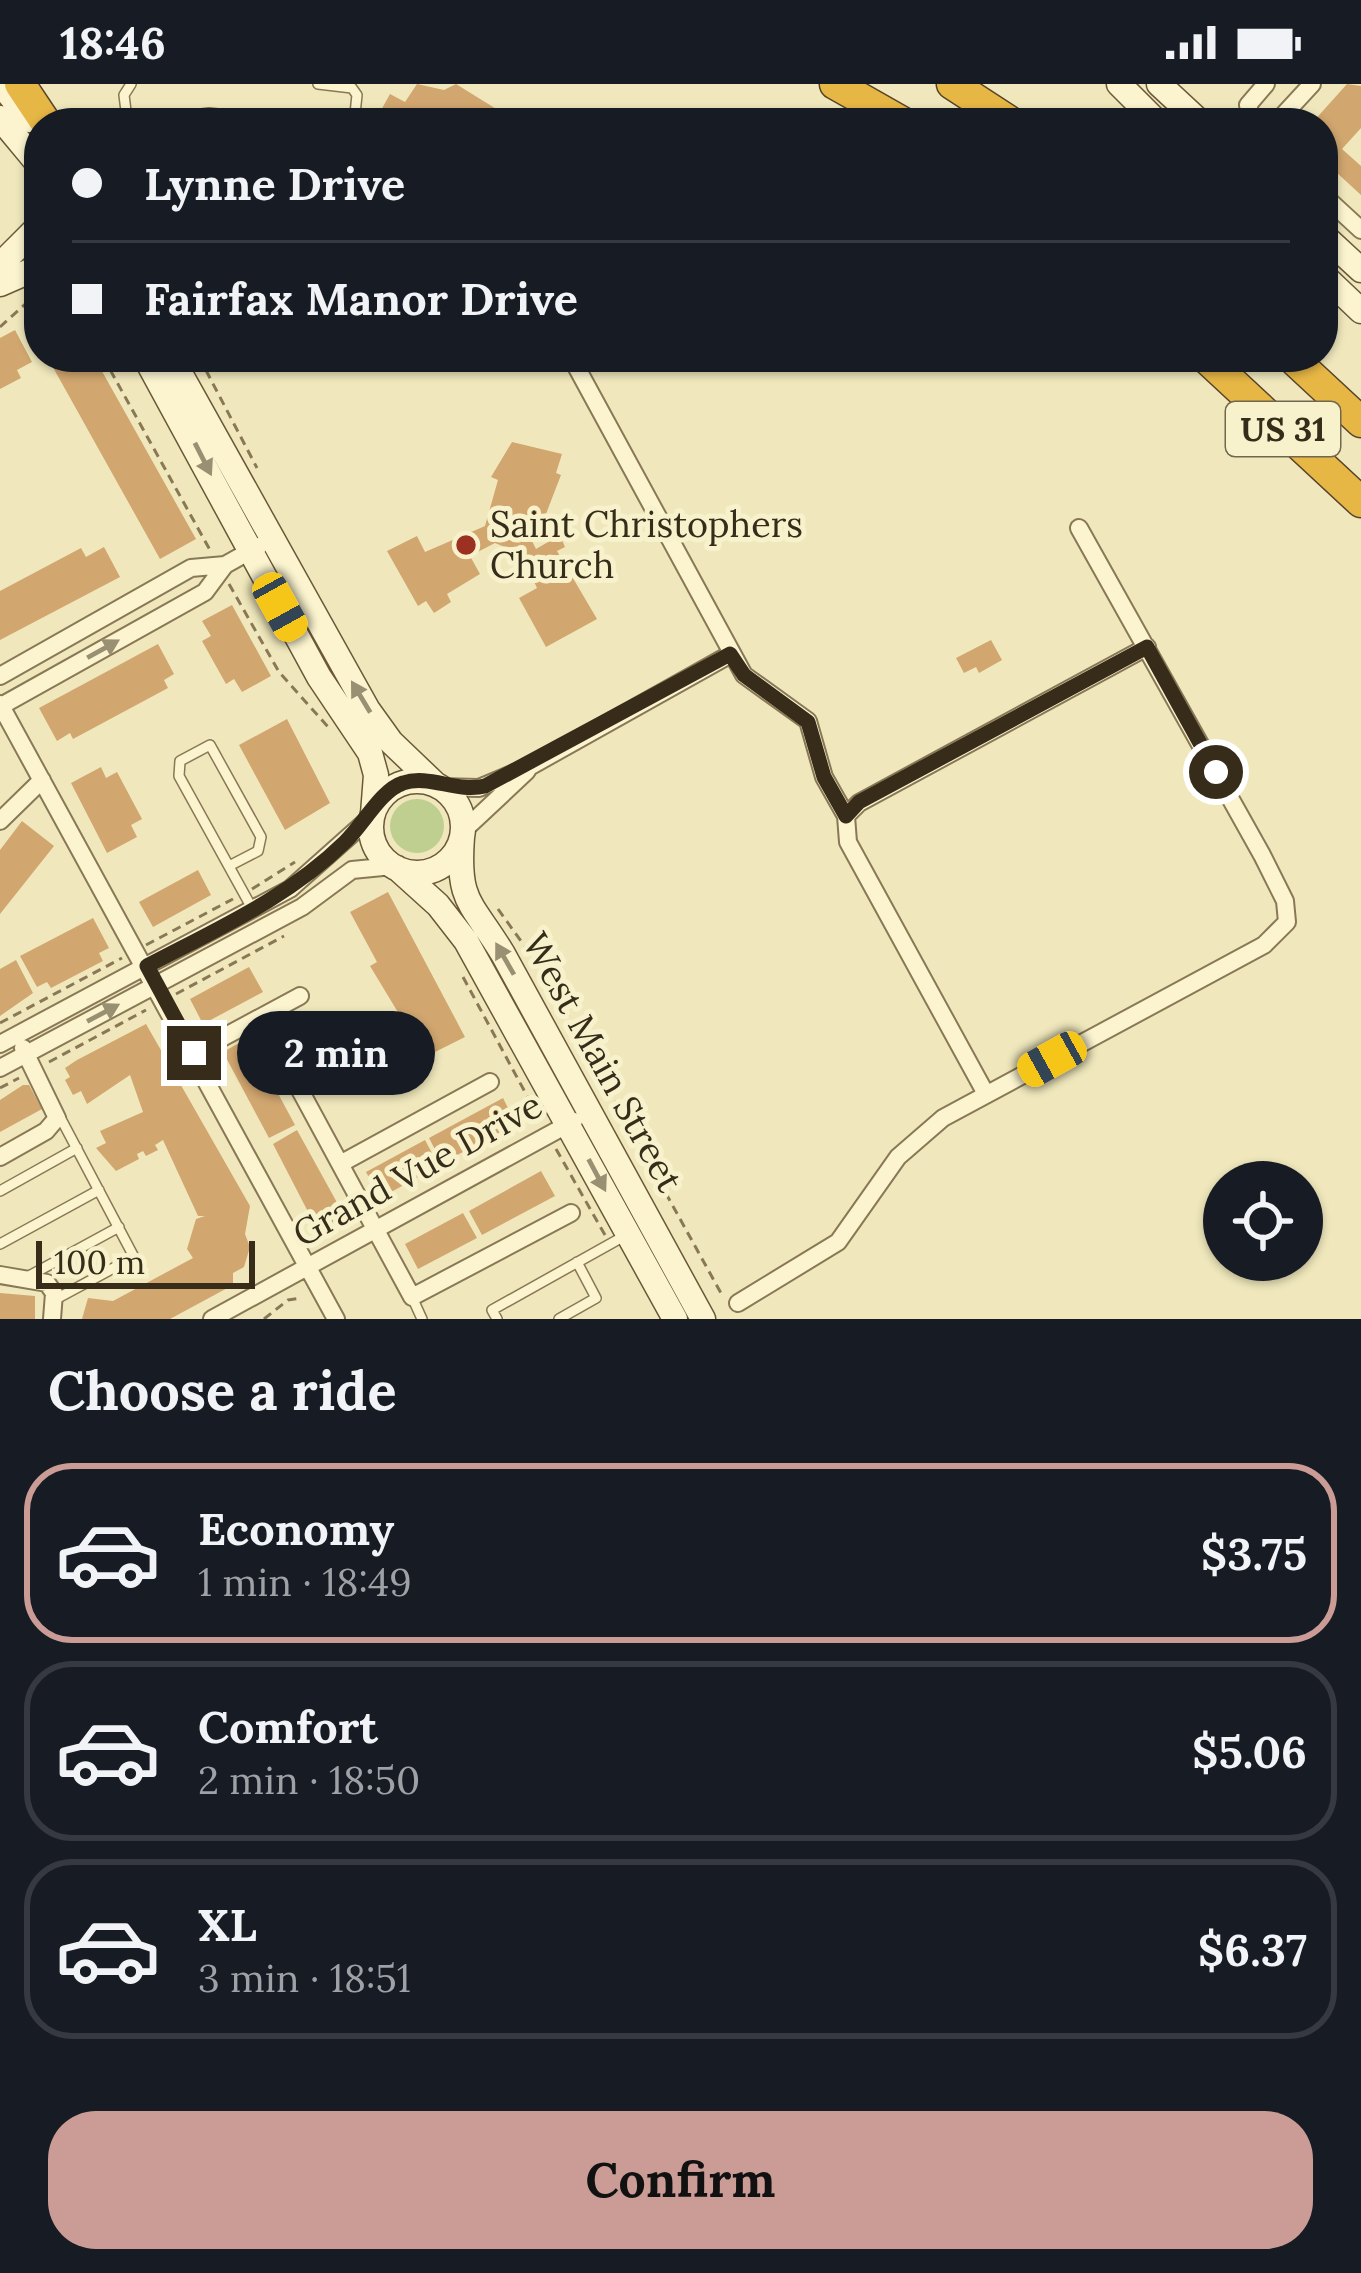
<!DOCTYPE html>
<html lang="en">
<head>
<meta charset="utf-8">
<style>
	body { margin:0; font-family:Lora,serif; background:#20242c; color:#f1f3f6; height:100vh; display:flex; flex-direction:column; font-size:45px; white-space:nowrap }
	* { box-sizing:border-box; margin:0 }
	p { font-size:39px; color:#9ea1a6 }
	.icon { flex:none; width:66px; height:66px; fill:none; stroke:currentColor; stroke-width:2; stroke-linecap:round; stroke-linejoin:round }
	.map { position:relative; height:1235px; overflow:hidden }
	.panel { display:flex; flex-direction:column; background:#171b24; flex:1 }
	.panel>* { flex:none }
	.top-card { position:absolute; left:24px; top:24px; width:1314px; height:264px; border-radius:48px; box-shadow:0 3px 9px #0004; display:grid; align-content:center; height:264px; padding:0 48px; background:#171b24 }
	.controls { position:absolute; left:1203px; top:1077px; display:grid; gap:24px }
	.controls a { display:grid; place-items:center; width:120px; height:120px; border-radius:50%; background:#171b24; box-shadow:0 3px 9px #0004; font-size:60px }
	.scale { position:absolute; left:36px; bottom:30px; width:219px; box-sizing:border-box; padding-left:12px; border:6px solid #372c1a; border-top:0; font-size:33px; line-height:42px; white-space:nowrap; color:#372c1a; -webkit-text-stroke:9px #f7f1cc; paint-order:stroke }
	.end { position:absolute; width:54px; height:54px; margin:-27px; border:15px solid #372c1a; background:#fff; box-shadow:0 0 0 6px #fff }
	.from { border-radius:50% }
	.bubble { position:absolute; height:84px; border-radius:42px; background:#171b24; box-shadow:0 3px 9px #0004; font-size:39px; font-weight:800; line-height:84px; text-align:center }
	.car { position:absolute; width:36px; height:72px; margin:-36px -18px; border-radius:15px; box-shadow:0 0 9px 3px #0007; background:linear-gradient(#f5c518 24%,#345 0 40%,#f5c518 0 76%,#345 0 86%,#f5c518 0) }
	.top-card b { display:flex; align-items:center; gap:42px; height:114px; font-size:45px }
	.top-card b+b { border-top:3px solid #363941 }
	.top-card i { width:30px; height:30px; background:#f1f3f6 }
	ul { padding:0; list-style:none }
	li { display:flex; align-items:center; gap:36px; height:180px; margin:0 24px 18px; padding:0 24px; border:6px solid #363941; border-radius:48px }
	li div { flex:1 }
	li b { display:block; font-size:45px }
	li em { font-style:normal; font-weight:800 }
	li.selected { border-color:#cb9c96 }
	li>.icon { width:108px; height:108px; stroke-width:1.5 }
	h2 { padding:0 48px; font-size:54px; line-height:144px }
	.button { display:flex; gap:24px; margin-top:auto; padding:24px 48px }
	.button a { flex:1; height:138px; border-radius:48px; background:#cb9c96; color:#111; font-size:48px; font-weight:800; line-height:138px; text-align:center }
	.status { display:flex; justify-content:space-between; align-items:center; height:84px; padding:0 60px; background:#171b24; direction:ltr }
	.status svg { height:33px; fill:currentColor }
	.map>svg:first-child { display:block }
</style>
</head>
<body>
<div class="status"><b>18:46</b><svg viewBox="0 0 49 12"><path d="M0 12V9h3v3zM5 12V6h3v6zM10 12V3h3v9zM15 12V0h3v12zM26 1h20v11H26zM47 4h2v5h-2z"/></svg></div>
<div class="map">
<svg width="1361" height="1235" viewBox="0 0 1361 1235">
	<rect width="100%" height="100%" fill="#f0e8bc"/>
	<path fill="#bfcf90" d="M390 742a27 27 0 1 1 54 0a27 27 0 1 1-54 0Z"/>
	<path fill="#d1a66f" d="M417 0 444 6 456 0 519 39H398L380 28 390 10 405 18Z
		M1347 0 1361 2V44L1342 65 1361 82V111L1323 76V39H1312Z
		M15 246 32 278 17 286 21 294 0 305V254Z
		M60 273H94L196 455 160 475 50 278Z
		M512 358 562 370 556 389 561 391 544 435 548 443 545 452 532 457 536 465 560 451 565 463 557 467 597 535 546 563 519 514 537 504 521 470 495 459 470 472 480 490 447 510 451 518 434 529 426 517 418 522 387 467 417 452 425 468 485 442 498 396 491 393Z
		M104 463 120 493 0 556V507L81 464 86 473Z
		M232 521 271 592 242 608 234 595 226 600 202 557 211 552 202 537Z
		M991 556 1002 576 979 589 976 583 964 589 956 574Z
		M158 560 174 590 164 596 168 604 73 655 70 649 57 657 39 624Z
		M287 635 330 719 285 746 239 661Z
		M101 683 106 694 117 688 142 735 131 741 137 753 107 769 71 699Z
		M22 737 54 762 0 830V766Z
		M198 786 211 811 153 843 139 818Z
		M388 808 465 953 425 973 370 882 377 878 350 828Z
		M93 834 109 864 99 869 103 877 51 904 47 898 37 903 20 872Z
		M16 876 33 909 0 932V885Z
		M249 883 263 908 203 940 190 915Z
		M146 940 250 1122 245 1150 250 1163 244 1183 233 1189V1201L170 1235H82L88 1214 113 1217 193 1174 187 1165 196 1135 205 1132H198L163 1056 155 1061 158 1066 146 1072 143 1067 137 1070 139 1075 116 1087 96 1064 106 1059 100 1047 143 1028 130 991 87 1020 81 1007 73 1011 65 996 70 993 65 984 77 976Z
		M248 954 295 1041 269 1054 223 968Z
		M23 1001H29L42 1025 0 1048V1016Z
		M503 1014 516 1040 442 1079 429 1054Z
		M297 1046 345 1133 319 1149 273 1060Z
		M425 1056 439 1082 380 1114 366 1088Z
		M541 1087 555 1112 482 1151 469 1127Z
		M463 1129 477 1154 418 1185 405 1160Z
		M0 1209 35 1212V1235H0Z"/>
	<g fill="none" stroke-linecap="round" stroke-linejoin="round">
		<defs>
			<path id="lane" d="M131 0 124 11 126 27 140 38 209 29 301 39
				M318 0 352 4 357 11 354 39
				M229 782 258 767 261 753 210 661 180 677 179 692 253 826
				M0 1107 77 1064
				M0 1160 99 1106
				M29 1192 119 1143
				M412 1213 422 1235
				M56 1215 134 1173 60 1033
				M497 1235 492 1226 628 1150
				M559 1235 596 1214 577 1178"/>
			<path id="street" d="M1253 39 1248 21 1266 0
				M1276 39 1312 0
				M1323 111 1361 146
				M571 273 744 591 808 637 824 693 846 732 848 758 986 1010
				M0 592 191 484 225 481 259 462
				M0 620 336 1235
				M1 622 205 508 225 481
				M440 703 479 704 531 682 731 570
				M846 732 859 719 1147 563
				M0 737 42 696
				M463 747 527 687
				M261 934 412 1213 571 1129
				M0 960 290 805 372 732
				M194 969 300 912
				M0 984 302 823 352 786 393 782
				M0 1073 46 1047 57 1034 23 964
				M340 1080 490 998
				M0 1191 47 1199 54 1209 52 1235
				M738 1219 838 1158 898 1073 943 1034 1264 861 1287 838 1285 817 1262 771 1079 444
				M212 1235 574 1037"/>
			<path id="secondary" d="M1 0 30 36
				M1119 0 1158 39
				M1159 0 1201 39
				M0 34 39 81
				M1323 151 1361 186
				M0 181 39 142
				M1323 191 1361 227
				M0 200 39 183
				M145 273 319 593 370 669 376 691 373 730
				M171 273 368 626 391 658 435 700
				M371 743a46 46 0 1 1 92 0a46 46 0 1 1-92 0Z
				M462 753C457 819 471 817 503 870L703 1235
				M397 784 438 821 466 857 675 1235"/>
			<path id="highway" d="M20 0 46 39
				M835 0 904 39
				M952 0 1012 39
				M1205 273 1361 418
				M1291 273 1361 338"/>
		</defs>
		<use href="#lane" stroke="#897855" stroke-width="12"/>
		<use href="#street" stroke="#897855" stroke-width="20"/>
		<use href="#secondary" stroke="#6a5838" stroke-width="27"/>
		<use href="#highway" stroke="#56442a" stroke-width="33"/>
		<path stroke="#897855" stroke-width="3" stroke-dasharray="9 6" stroke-linecap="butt" d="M27 95 30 127
			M0 243 33 213V206
			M103 273 210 466
			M199 273 257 384
			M229 500 279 588 329 644
			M252 805 295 778
			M498 825 546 892 722 1211
			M146 861 233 815
			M463 893 540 1036
			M176 910 284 852
			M0 939 122 874
			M49 978 146 926
			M0 1004 19 994
			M556 1065 605 1151
			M264 1235 288 1216 302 1214"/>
		<use href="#lane" stroke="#fbf4cf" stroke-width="9"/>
		<use href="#street" stroke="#fbf4cf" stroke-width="16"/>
		<use href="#secondary" stroke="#fbf4cf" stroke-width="24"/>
		<use href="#highway" stroke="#e7b745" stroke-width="30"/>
	</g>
	<defs><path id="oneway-solid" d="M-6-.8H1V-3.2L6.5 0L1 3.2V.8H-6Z" transform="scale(3)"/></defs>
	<g fill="#999074">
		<use href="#oneway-solid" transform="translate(203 375) rotate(63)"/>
		<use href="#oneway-solid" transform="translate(103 565) rotate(-29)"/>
		<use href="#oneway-solid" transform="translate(361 613) rotate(-121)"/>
		<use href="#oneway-solid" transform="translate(505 875) rotate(-120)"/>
		<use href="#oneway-solid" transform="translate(103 929) rotate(-28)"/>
		<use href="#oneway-solid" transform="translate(597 1091) rotate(62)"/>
	</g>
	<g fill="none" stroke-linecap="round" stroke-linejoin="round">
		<path stroke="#372c1a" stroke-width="15" d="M194 969 147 882C217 845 288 814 345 758 363 741 381 706 403 699 429 690 457 709 485 702L730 570 744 591 808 638 824 693 846 732 859 718 1147 563 1216 688"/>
	</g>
	<circle fill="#9c3121" stroke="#f7f1cc" stroke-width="4.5" cx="466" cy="461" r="12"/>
	<g text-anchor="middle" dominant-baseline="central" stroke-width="10" stroke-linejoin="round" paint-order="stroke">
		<rect fill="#f7f1cc" stroke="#71674f" stroke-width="3" x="1226" y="318" width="114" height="54" rx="9"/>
		<g font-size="33" font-weight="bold" fill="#372c1a">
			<text x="1283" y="345">US 31</text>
		</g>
		<g font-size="36" fill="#372c1a" stroke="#f7f1cc" text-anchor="start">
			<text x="490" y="440">Saint Christophers<tspan x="490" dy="41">Church</tspan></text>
		</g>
		<g font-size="36" fill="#372c1a" stroke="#f7f1cc">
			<text transform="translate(603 978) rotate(61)">West Main Street</text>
			<text transform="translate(417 1085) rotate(-29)">Grand Vue Drive</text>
		</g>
	</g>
</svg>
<div class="controls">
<a><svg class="icon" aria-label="locate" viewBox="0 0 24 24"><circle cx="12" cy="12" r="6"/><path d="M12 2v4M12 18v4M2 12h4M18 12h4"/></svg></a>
</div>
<div class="scale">100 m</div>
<i class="end from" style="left:1216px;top:688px"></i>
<i class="end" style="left:194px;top:969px"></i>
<div class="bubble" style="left:237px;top:927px;width:198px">2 min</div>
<i class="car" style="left:280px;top:523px;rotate:151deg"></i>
<i class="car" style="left:1052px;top:975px;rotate:241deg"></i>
<div class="top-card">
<b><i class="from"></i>Lynne Drive</b>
<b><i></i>Fairfax Manor Drive</b>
</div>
</div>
<section class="panel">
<h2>Choose a ride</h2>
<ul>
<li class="selected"><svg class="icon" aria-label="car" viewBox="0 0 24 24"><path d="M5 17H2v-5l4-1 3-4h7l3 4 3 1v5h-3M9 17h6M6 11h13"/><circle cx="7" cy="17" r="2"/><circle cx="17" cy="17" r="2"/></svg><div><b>Economy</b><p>1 min · 18:49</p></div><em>$3.75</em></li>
<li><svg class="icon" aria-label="car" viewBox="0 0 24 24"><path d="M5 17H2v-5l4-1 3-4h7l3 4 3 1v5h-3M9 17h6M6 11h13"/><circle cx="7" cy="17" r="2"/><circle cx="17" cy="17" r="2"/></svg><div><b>Comfort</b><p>2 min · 18:50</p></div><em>$5.06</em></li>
<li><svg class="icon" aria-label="car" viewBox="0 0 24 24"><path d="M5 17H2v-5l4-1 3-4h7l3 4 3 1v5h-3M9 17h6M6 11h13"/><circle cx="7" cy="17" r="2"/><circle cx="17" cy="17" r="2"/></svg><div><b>XL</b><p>3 min · 18:51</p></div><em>$6.37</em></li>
</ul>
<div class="button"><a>Confirm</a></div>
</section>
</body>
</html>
